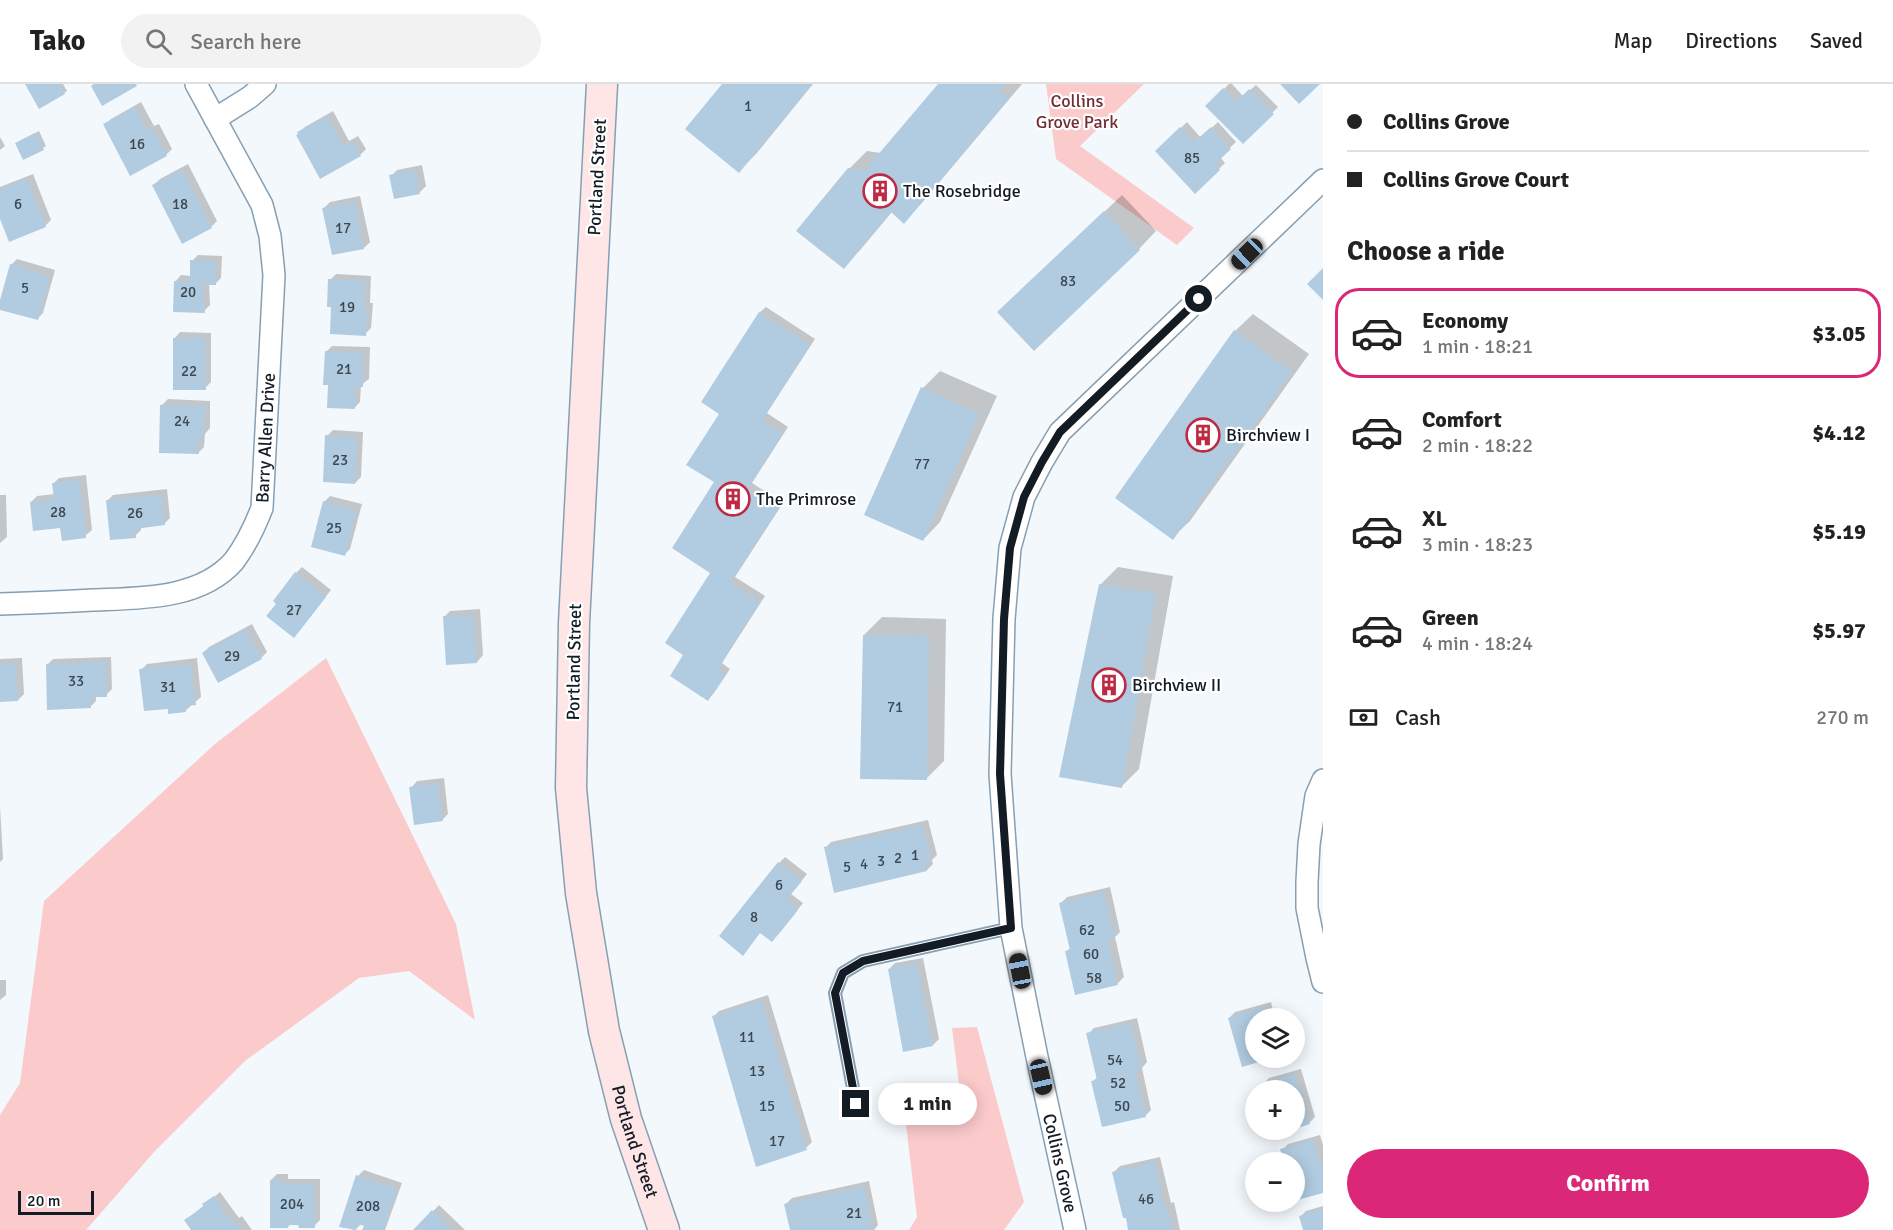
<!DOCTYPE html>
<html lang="en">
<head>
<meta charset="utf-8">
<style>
	body { margin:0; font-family:Signika,sans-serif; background:#f2f2f2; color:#222; height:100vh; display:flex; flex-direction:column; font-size:22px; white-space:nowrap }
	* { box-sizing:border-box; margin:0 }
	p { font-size:20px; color:#767676 }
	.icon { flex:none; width:33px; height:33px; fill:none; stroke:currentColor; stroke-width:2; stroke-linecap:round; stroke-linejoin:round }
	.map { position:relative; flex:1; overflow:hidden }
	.panel { display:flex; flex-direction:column; background:#fff; width:570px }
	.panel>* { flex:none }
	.banner { display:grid; align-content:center; height:132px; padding:0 24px; background:#fff }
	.fabs { position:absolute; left:1245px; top:924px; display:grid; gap:12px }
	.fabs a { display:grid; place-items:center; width:60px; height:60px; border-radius:50%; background:#fff; box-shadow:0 3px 15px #0003; font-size:30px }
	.scale { position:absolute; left:18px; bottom:15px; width:76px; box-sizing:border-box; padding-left:6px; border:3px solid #131c24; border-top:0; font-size:16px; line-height:21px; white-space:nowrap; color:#131c24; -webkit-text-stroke:4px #fff; paint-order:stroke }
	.end { position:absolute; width:27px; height:27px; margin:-14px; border:8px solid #131c24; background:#fff; box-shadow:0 0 0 3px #fff }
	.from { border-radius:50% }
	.bubble { position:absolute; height:42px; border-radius:21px; background:#fff; box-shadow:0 3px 15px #0003; font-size:20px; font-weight:800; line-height:42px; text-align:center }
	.car { position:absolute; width:18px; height:36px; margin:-18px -9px; border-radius:8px; box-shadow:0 0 4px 2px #0007; background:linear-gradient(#222 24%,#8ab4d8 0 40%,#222 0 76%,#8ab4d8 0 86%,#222 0) }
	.banner b { display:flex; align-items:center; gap:21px; height:57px; font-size:22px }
	.banner b+b { border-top:2px solid #e0e0e0 }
	.banner i { width:15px; height:15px; background:#222 }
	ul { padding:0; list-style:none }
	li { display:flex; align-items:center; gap:18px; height:90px; margin:0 12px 9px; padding:0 12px; border:3px solid transparent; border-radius:24px }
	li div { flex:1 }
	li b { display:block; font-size:22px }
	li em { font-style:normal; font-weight:800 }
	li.selected { border-color:#db2777 }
	li>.icon { width:54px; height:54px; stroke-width:1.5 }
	h2 { padding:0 24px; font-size:27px; line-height:72px }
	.pay { display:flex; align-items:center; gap:15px; height:66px; padding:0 24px; font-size:22px }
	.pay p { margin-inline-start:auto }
	.primary-button { display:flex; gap:12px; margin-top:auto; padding:12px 24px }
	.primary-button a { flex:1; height:69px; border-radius:36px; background:#db2777; color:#fff; font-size:24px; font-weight:800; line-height:69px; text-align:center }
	header { display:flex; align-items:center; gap:36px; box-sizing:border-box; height:84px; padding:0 30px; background:#fff; border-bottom:2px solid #e0e0e0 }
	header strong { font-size:28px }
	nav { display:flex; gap:33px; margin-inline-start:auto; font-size:21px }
	.search { width:420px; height:54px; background:#f2f2f2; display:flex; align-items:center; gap:15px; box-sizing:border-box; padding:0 21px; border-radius:33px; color:#767676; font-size:22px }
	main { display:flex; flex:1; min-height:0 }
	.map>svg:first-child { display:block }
</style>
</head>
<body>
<header>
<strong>Tako</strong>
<div class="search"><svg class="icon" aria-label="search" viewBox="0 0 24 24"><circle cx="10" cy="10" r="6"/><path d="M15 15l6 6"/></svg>Search here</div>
<nav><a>Map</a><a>Directions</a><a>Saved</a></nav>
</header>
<main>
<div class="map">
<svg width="1323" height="1146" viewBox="0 0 1323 1146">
	<rect width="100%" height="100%" fill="#f3f8fc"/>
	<path fill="#fbcacb" d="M1046 0H1144L1080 62 1194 144 1177 161 1056 75Z
		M326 574 456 840 475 936 409 887 359 894 245 977 154 1068 86 1146H0V1031L20 999 44 817 215 660Z
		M977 943 1024 1118 1004 1146H909L917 1133 905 1032 961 1016 952 944Z"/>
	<path fill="#0003" d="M27 0H63L67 7 64 9Z
		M724 0H813L756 70 739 87Z
		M940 0H1022L921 120 903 138 892 128 861 165 844 183 849 85 867 67 881 69Z
		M1229 0H1232L1243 12 1256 1 1278 23 1243 58 1207 22Z
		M141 18 154 42 159 40 172 65 166 71 105 41 111 35Z
		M333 27 349 57 358 52 366 65 360 71 299 49 305 43Z
		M1187 38 1201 54 1218 38 1236 58 1220 73 1225 79 1195 108 1157 67Z
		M39 47 46 62 43 64 19 57Z
		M0 53 5 62 0 66Z
		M188 80 217 137 211 143 154 101 160 95Z
		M422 81 426 102 420 108 395 113 391 92 397 86Z
		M33 90 51 136 45 142 0 131V103Z
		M1122 111 1156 147 1139 165 1017 211Z
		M360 112 370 158 364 164 324 124 330 118Z
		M198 171 222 172 221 194 215 200 209 199 210 221 204 227 175 198 181 191 191 192 192 177Z
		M17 175 55 186 43 229 37 235 0 224 11 181Z
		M336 190 371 192 370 219H373L371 244 365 250 332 222 330 196Z
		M766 223 815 255 767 329 788 343 752 399 783 419 735 493 765 512 722 579 730 585 714 609 708 615 685 571 712 489 721 329 703 317 760 228Z
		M1253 230 1309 270 1190 437 1172 454 1235 247Z
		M180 248 211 249V298L205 304 174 255Z
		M332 262 370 263 369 295 361 301 360 318 354 324 329 300 326 268Z
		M940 287 997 312 940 438 923 456V304Z
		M168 315 210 317V344L205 350 204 363 198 369 162 321Z
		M333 346 363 348 361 393 355 399 327 352Z
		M86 391 92 446 85 452 31 418 37 412 55 410 53 400 59 394Z
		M167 405 170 434 164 440 141 442V446L135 452 107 417 113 411Z
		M0 411H6L7 453 0 459Z
		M330 412 362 420 350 465 344 471 324 418Z
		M302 483 331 506 300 546 278 519 296 489Z
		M1118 483 1173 492 1139 685 1121 703 1100 501Z
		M480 525 483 571 477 578 444 533 450 527Z
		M882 533 946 535 944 677 926 695 864 551Z
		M252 540 267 568 261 574 203 569 209 563Z
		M111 573 112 605 106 611 96 612V617L90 623 47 581 53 575Z
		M22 574 24 610 18 616 0 617V575Z
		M197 574 201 613 185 627 169 623 141 586 147 580Z
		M444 694 448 730 442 736 411 704 417 697Z
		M0 722 3 775 0 778Z
		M928 736 937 771 932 776 933 780 927 786 825 764 831 758Z
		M785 773 807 790 791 810 803 819 778 851 779 779Z
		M1110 803 1120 848 1115 853 1124 893 1118 899 1076 909 1067 867 1071 863 1061 819 1067 813Z
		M923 874 939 955 933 961 889 885 895 879Z
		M0 896H6V911L0 916Z
		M768 911 812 1058 806 1064 713 933 719 927Z
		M1271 918 1275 934H1256V974H1270L1243 981 1229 934 1235 928Z
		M1137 934 1147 978 1142 984 1151 1026 1145 1032 1093 997 1098 993 1088 950 1094 944Z
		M1301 985 1315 1033 1309 1039 1294 1006H1265L1263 1000 1269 994Z
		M1320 1051 1323 1061V1107L1294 1078H1286L1282 1066 1288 1060Z
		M1160 1073 1171 1119 1174 1118 1180 1146H1130L1114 1088 1120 1082Z
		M364 1086 402 1099 385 1146H366V1141L361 1140 355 1146 341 1142 358 1092Z
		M277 1090H288V1095H320V1136L314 1142 291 1139 288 1143 271 1096Z
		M869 1097 878 1141 874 1146H791L786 1120 792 1114Z
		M220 1108 239 1134 242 1132 252 1146H193L186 1136Z
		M439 1121 465 1146H415Z
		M1323 1122V1146H1304L1300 1133 1306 1127Z"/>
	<path fill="#b1cbe0" d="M25 0H60L65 10 39 25Z
		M94 0H136L137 2 102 22 91 2Z
		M722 0H812L739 89 685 45Z
		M938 0H1005L1000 6 1008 15 904 140 891 128 844 185 796 147 848 84 865 86Z
		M1280 0H1320L1299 20Z
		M1223 4 1237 17 1249 5 1274 30 1243 60 1205 22Z
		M135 23 148 47 152 44 167 72 130 92 103 40Z
		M327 32 343 62 352 56 361 72 320 95 296 51 298 50 297 48Z
		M1180 43 1194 58 1211 43 1231 65 1215 80 1220 86 1195 110 1155 67Z
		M36 49 44 66 23 76 15 59Z
		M182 85 212 144 182 160 152 101Z
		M416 86 420 110 394 115 389 91Z
		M27 95 46 143 9 158 0 135V106Z
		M355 118 364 165 332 171 322 124Z
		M1104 127 1140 166 1034 267 997 228Z
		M190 176 216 177V201H203L205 229 173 228 174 197 190 198Z
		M10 180 50 192 38 236 0 226V216Z
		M1323 184V216L1307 200Z
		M328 195 366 197 364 225H368L366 252 330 250 331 223H327Z
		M759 228 810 261 762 336 783 349 747 405 778 425 730 499 760 518 717 586 725 591 708 617 670 592 683 571 665 559 710 489 672 464 714 398 686 381 719 330 701 318Z
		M1234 246 1292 288 1173 456 1115 414Z
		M173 254H205L206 306H173Z
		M325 267 364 269 363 303H356L355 325 327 324 328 301H323Z
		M921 303 980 330 923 457 864 431Z
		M160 321 205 322 204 352H199V370L159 369Z
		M325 351 357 353 355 400 323 398Z
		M80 396 86 454 62 457 60 444 33 447 30 418 54 415 52 399Z
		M162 410 165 441 135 445 136 454 110 456 106 416Z
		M323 417 357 426 345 472 311 463Z
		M295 488 326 513 294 554 266 532 276 520 273 517Z
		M1099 500 1156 509 1122 704 1059 693Z
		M474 531 477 579 446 581 443 532Z
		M246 545 262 575 218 599 202 569Z
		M863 551 929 552 927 696 860 695Z
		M106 578 107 613H91V624L47 626 46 580Z
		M16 579 18 617 0 618V580Z
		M191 580 196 621 185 622 186 628 168 630V625L144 627 139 585Z
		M438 699 443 737 414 741 409 703Z
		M923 741 931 778 925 780 927 787 834 809 824 763Z
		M778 778 802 797 786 816 798 826 772 858 760 849 743 872 719 852Z
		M1104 808 1115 855 1108 857 1118 901 1075 911 1065 867 1070 866 1059 819Z
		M917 879 933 962 903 968 888 885Z
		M762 916 807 1066 756 1083 712 932Z
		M1265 923 1268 934H1256V974H1273L1242 983 1228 934Z
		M1131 939 1142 986 1135 987 1146 1033 1102 1043 1091 997 1097 996 1086 949Z
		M1295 990 1310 1040 1294 1045V1006H1264L1262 999Z
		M1314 1056 1323 1087V1109L1294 1117V1078H1284L1280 1065Z
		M1155 1078 1165 1124H1168L1173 1146H1128L1126 1134H1123L1112 1088Z
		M356 1091 397 1105 383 1146H362L364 1142 358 1140 356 1146 339 1143Z
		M282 1095V1100H314L315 1144H299L298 1141H288V1144H270V1096Z
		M864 1102 873 1146H790L784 1120Z
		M214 1112 232 1139 235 1137 242 1146H191L184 1136 204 1123 202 1120Z
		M1323 1125V1146H1303L1299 1132Z
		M432 1126 453 1146H413Z"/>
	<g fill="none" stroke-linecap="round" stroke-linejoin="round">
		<defs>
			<path id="lane" d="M856 1020 835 909 843 889 863 877 1011 844"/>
			<g id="street">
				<path d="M215 35 250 13 265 0"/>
				<path id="s1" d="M0 520C31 519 61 518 92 516 139 514 200 516 234 477 246 461 255 442 262 424L274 191 270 152 262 121 196 0"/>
				<path d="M1323 696 1316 712 1309 760 1307 798V824L1317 874 1323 898"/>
				<path d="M1075 1146 1037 973 1011 844 1000 690 1004 535 1010 464 1024 413 1042 378 1060 348 1323 96"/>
			</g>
			<g id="secondary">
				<path id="s2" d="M602 0 574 539 571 704 581 809 604 947 626 1035 664 1146"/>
			</g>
		</defs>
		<use href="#lane" stroke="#869fb3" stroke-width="14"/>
		<use href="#street" stroke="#869fb3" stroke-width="24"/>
		<use href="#secondary" stroke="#869fb3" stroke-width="33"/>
		<use href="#lane" stroke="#fff" stroke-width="10"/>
		<use href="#street" stroke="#fff" stroke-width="21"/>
		<use href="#secondary" stroke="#fee5e6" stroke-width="30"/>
	</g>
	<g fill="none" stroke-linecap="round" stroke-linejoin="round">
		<path stroke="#131c24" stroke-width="8" d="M856 1020 835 909 843 889 863 877 1011 844 1000 690 1004 535 1010 464 1024 413 1042 378 1060 348 1199 215"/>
	</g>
	<defs>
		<symbol id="building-ring" viewBox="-11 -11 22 22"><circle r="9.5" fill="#fff" stroke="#bc2b43" stroke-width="1.5"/><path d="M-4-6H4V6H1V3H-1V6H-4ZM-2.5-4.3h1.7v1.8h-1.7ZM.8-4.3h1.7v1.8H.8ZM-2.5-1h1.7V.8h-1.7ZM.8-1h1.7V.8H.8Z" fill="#bc2b43"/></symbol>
	</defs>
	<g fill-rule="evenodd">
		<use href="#building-ring" x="861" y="88" width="38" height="38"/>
		<use href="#building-ring" x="1184" y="332" width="38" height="38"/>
		<use href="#building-ring" x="714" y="396" width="38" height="38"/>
		<use href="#building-ring" x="1090" y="582" width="38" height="38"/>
	</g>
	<g text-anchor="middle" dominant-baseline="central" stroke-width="4.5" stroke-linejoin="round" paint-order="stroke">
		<g font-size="15" fill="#3a4853">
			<text x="748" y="22">1</text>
			<text x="137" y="60">16</text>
			<text x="1192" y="74">85</text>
			<text x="18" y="120">6</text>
			<text x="180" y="120">18</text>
			<text x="343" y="144">17</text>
			<text x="1068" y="197">83</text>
			<text x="25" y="204">5</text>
			<text x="188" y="208">20</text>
			<text x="347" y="223">19</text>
			<text x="344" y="285">21</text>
			<text x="189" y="287">22</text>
			<text x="182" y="337">24</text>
			<text x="340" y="376">23</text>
			<text x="922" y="380">77</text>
			<text x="58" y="428">28</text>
			<text x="135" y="429">26</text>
			<text x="334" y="444">25</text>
			<text x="294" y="526">27</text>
			<text x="232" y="572">29</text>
			<text x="76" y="597">33</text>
			<text x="168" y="603">31</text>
			<text x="895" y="623">71</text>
			<text x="915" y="771">1</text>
			<text x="898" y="774">2</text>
			<text x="881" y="777">3</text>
			<text x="864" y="780">4</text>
			<text x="847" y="783">5</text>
			<text x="779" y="801">6</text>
			<text x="754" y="833">8</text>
			<text x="1087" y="846">62</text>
			<text x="1091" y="870">60</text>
			<text x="1094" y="894">58</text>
			<text x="747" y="953">11</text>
			<text x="1115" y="976">54</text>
			<text x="757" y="987">13</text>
			<text x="1118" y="999">52</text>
			<text x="767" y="1022">15</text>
			<text x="1122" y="1022">50</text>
			<text x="777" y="1057">17</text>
			<text x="1146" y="1115">46</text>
			<text x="292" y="1120">204</text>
			<text x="368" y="1122">208</text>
			<text x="854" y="1129">21</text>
		</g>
		<g font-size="18" fill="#722c32" stroke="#fff">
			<text x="1077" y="17">Collins<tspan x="1077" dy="21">Grove Park</tspan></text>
		</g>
		<g font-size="18" fill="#131c24" stroke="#fff">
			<text transform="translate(597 93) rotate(-87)">Portland Street</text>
			<text stroke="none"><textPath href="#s1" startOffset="374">Barry Allen Drive</textPath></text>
			<text transform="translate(574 578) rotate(-89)">Portland Street</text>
			<text stroke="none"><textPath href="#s2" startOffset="1065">Portland Street</textPath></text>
			<text transform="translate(1060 1079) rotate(77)">Collins Grove</text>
		</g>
		<g font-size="18" fill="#131c24" stroke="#fff" text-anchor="start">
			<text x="903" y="107">The Rosebridge</text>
			<text x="1226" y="351">Birchview I</text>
			<text x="756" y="415">The Primrose</text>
			<text x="1132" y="601">Birchview II</text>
		</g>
	</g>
</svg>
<div class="fabs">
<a><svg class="icon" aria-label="layers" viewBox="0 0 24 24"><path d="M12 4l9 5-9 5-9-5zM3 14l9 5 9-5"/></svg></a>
<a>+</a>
<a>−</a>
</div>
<div class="scale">20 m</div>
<i class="end from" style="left:1199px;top:215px"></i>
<i class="end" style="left:856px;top:1020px"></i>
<div class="bubble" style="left:878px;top:999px;width:99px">1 min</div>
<i class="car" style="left:1247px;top:170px;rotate:226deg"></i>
<i class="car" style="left:1020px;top:887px;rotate:349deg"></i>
<i class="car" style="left:1041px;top:993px;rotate:167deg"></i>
</div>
<section class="panel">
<div class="banner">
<b><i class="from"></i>Collins Grove</b>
<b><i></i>Collins Grove Court</b>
</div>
<h2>Choose a ride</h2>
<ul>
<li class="selected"><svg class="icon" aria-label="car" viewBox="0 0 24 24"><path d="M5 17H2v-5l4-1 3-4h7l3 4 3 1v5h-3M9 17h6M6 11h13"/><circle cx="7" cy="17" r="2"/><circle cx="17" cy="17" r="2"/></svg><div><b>Economy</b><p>1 min · 18:21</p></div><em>$3.05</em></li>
<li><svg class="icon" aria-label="car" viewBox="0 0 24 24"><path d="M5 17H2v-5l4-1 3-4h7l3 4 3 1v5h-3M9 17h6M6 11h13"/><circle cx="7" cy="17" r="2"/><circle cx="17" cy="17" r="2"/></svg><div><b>Comfort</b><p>2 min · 18:22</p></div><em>$4.12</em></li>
<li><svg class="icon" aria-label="car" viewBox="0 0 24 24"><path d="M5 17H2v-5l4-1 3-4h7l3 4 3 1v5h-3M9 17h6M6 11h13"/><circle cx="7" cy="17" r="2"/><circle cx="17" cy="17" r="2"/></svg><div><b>XL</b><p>3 min · 18:23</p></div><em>$5.19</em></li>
<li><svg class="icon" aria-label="car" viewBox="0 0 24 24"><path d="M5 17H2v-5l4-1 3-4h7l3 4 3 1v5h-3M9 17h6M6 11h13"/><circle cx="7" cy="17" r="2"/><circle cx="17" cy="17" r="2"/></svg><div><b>Green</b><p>4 min · 18:24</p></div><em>$5.97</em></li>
</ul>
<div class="pay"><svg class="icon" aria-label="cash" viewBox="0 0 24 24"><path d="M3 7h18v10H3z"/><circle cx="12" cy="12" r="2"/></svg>Cash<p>270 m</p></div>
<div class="primary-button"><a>Confirm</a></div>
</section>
</main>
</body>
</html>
